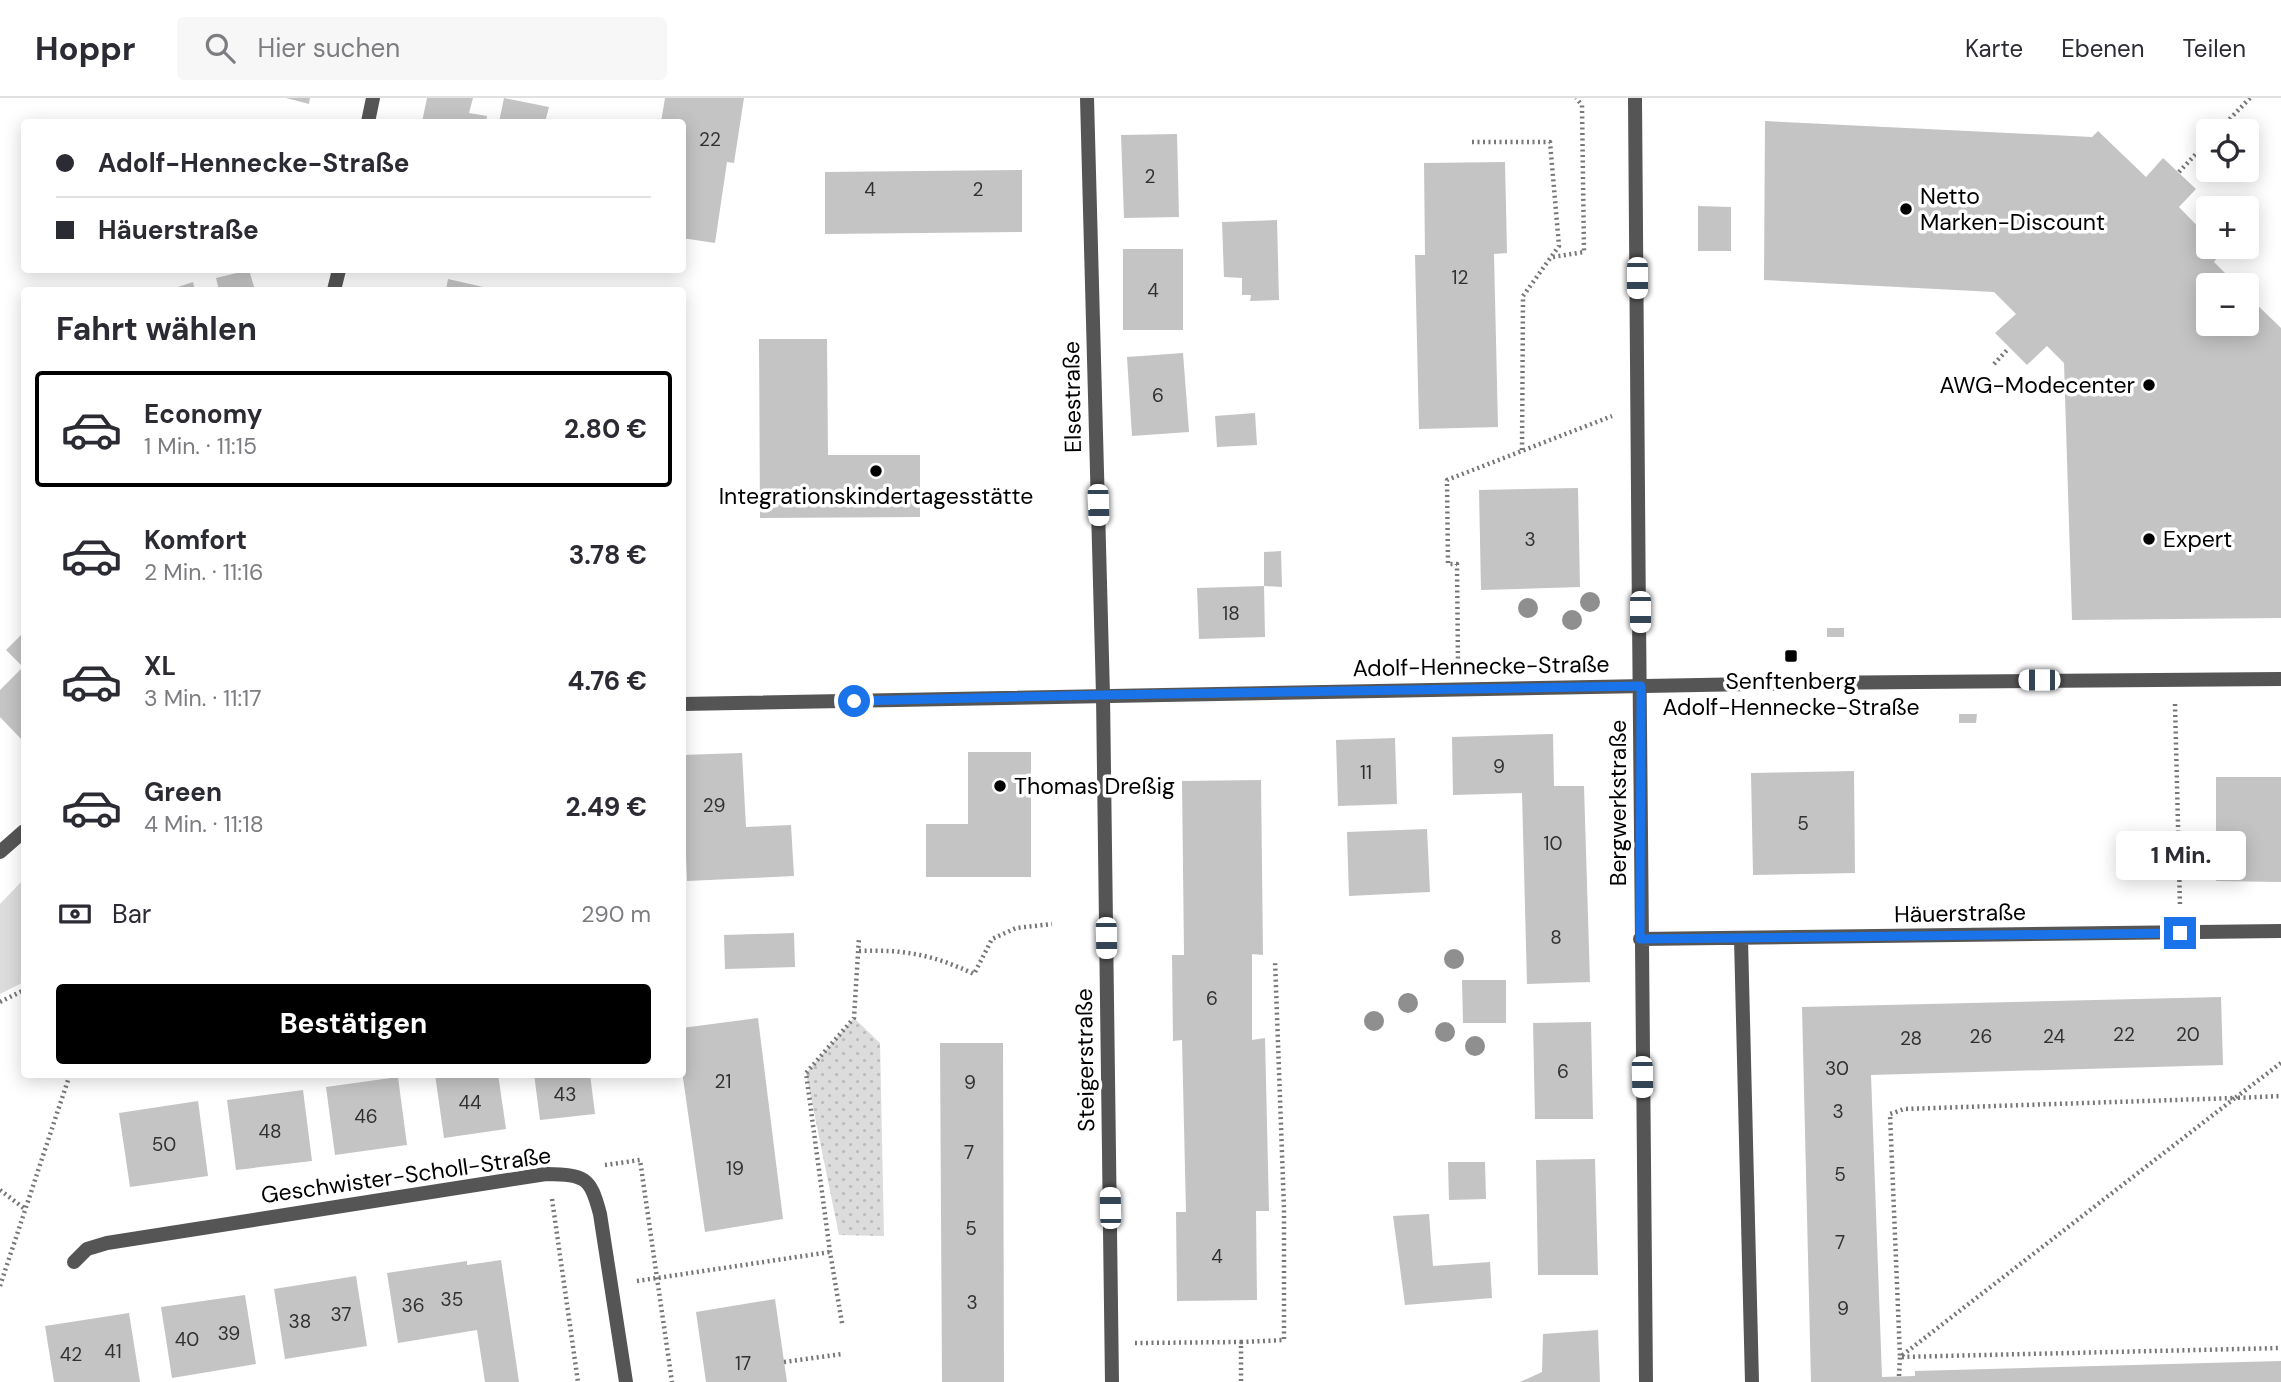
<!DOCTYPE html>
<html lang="de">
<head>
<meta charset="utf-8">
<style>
	body { margin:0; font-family:"DM Sans",sans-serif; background:#f7f7f7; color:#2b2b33; height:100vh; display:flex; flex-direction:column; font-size:26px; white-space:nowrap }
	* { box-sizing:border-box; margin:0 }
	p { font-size:23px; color:#7c7c81 }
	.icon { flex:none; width:38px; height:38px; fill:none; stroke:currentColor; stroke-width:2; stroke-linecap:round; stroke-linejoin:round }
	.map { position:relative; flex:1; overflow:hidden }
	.panel { position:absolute; left:21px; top:189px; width:665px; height:791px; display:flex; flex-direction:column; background:#fff; border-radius:7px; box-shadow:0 4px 18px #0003 }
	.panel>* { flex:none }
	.hud { position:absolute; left:21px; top:21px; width:665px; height:154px; border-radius:7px; box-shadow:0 4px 18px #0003; display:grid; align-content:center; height:154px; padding:0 35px; background:#fff }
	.tools { position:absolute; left:2196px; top:21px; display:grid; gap:14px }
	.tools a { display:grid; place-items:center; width:63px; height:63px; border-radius:7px; background:#fff; box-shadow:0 4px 18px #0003; font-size:35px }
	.end { position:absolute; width:32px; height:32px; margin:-16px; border:9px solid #1a73e8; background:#fff; box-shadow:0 0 0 4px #fff }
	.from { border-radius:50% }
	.bubble { position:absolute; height:49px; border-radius:7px; background:#fff; box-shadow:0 4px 18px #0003; font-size:23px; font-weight:700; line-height:49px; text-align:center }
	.car { position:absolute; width:21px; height:42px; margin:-21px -10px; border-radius:9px; box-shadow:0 0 5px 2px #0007; background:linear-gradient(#fff 24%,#345 0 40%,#fff 0 76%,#345 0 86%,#fff 0) }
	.hud b { display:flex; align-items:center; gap:24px; height:66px; font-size:26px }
	.hud b+b { border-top:2px solid #e1e1e2 }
	.hud i { width:18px; height:18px; background:#2b2b33 }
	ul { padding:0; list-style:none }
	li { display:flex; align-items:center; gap:21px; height:116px; margin:0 14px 10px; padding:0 21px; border:4px solid transparent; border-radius:7px }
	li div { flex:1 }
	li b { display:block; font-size:26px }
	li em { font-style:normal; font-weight:700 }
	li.on { border-color:#000 }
	li>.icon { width:63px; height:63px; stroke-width:1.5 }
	h2 { padding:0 35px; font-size:32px; line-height:84px }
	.pay { display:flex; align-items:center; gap:18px; height:77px; padding:0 35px; font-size:26px }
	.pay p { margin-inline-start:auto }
	.button { display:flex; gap:14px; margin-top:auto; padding:14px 35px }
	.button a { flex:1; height:80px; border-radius:7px; background:#000; color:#fff; font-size:28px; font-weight:700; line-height:80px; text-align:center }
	header { display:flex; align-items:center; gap:42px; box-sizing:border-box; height:98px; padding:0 35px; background:#fff; border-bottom:2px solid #e1e1e2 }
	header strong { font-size:33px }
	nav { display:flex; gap:38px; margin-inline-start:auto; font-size:24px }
	.search { width:490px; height:63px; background:#f7f7f7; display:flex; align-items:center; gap:18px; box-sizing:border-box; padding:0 24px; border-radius:7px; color:#7c7c81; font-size:26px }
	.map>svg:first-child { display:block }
</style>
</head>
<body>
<header>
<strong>Hoppr</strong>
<div class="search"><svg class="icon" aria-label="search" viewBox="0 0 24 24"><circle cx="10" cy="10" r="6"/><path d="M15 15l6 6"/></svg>Hier suchen</div>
<nav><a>Karte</a><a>Ebenen</a><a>Teilen</a></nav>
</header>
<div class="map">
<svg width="2281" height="1284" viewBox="0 0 2281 1284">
	<defs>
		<pattern id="park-dots" width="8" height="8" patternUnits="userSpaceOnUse" patternTransform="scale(1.75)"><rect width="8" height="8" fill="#dcdcdc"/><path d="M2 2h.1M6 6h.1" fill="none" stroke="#bbb" stroke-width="1.8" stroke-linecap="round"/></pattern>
	</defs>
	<rect width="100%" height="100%" fill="#fff"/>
	<path fill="#dcdcdc" d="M24 781V884L0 896V806Z"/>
	<path fill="url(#park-dots)" d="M854 920 880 945 884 1138 839 1137 806 975Z"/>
	<path fill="#c4c4c4" d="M286 0H310L309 6Z
		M427 0H473L469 15 487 18 486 24H422Z
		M504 0 549 9 545 24H499Z
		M665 0H744L734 65 727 64 715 145 682 140V24H661Z
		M1765 23 2092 39 2098 33 2146 79 2163 60 2196 91 2179 109 2208 139V149H2218L2222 153 2214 164 2237 187H2208V226H2247V197L2281 230V520L2072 522 2064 265 2047 248 2027 267 1995 235 2016 216 1994 194 1764 182Z
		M1177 36 1179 119 1124 120 1121 37Z
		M1505 64 1507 155 1494 156 1498 329 1419 331 1415 157H1425L1424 65Z
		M1022 72V134L825 136V74Z
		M1698 108 1731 109V153H1698Z
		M1277 122 1279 202 1250 203 1251 197H1242V180L1224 179 1222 124Z
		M1123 151H1183V232H1123Z
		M249 172 255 192H219L216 180Z
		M448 181 492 191V192H446Z
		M193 184 195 192H169Z
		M759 241H827L828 357H920V419L760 420Z
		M1183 255 1189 334 1132 338 1127 259Z
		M1255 315 1257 347 1217 349 1215 318Z
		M1578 390 1580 489 1481 492 1479 392Z
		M1281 453 1282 489 1264 488V454Z
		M1264 488 1265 539 1199 541 1197 490Z
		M1827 530H1844V539H1827Z
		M24 534V644L0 619V592L23 569 6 552Z
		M1959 616H1977L1976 625H1959Z
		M1553 636 1554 688H1584L1590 884 1527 886 1522 695 1453 697 1452 639Z
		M1395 640 1397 706 1338 708 1336 642Z
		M968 654H1031V779H926V726H968Z
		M742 655 746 729 791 727 794 778 687 783 682 657Z
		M1854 673 1855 775 1753 777 1751 675Z
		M2216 679H2281V784L2216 783Z
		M1261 682 1263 857 1252 856V942L1265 940 1269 1113H1256L1257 1202 1177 1203 1176 1114H1186L1182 942 1173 943 1172 857H1184L1182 683Z
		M1427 731 1430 794 1349 798 1347 734Z
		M794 835 795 869 725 871 724 837Z
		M1462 882H1506V925H1463Z
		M2221 899 2223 967 1871 977 1882 1279 1915 1278V1273L2281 1263V1284H1811L1802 909Z
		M758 920 783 1121 705 1134 682 973V930Z
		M1591 924 1593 1021H1535L1533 925Z
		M940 945H1003L1004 1284H942Z
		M435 976H498L506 1031 444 1040Z
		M534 976H590L595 1016 540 1022Z
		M398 979 407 1047 335 1057 326 989Z
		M303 992 312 1063 236 1072 227 1002Z
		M198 1003 208 1078 130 1089 119 1015Z
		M1595 1061 1598 1177H1538L1536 1062Z
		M1448 1064H1485L1486 1101 1449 1102Z
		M1429 1116 1433 1168 1490 1164 1492 1200 1405 1207 1393 1118Z
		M501 1162 519 1284H485L477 1232 398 1245 387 1175 467 1163V1167Z
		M356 1178 367 1248 285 1261 274 1191Z
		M245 1197 256 1266 172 1280 161 1209Z
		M775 1201 787 1284H706L696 1214Z
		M129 1215 140 1284H54L45 1228Z
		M1598 1232 1600 1284H1520L1542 1274 1543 1236Z"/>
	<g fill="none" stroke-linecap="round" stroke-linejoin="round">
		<path stroke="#777" stroke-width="4.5" stroke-dasharray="2 3.5" stroke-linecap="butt" d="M2218 33 2250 0
			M1472 44H1550L1559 148 1523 198 1522 353
			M2179 74 2208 43
			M1553 159 1584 154 1582 7 1576 0
			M1994 266 2008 251
			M1458 566 1457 466H1448L1447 382 1612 318
			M2175 606 2180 808
			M859 853C903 851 934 857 974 876L992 841 1016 830 1052 826
			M0 904 24 892
			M2281 965 2235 1000 1904 1011 1890 1016 1900 1259 2281 1250
			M605 1067 640 1062 672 1284
			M0 1092 25 1111
			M552 1101 578 1284
			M637 1183 830 1154
			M0 1188 70 976
			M842 1225 830 1154 806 975 854 920 859 839
			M1241 1244 1284 1242V1111L1275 862
			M1135 1245 1241 1244V1284
			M784 1264 842 1256
			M1899 1278 1900 1259 2235 1000 2281 998"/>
		<path stroke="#555" stroke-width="14" d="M1087 0 1103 597 1112 1284
			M1635 0C1639 428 1640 856 1646 1284
			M368 24 373 0
			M334 192 339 172
			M1640 841 2281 833
			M1741 841 1752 1284
			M74 1164 87 1151 107 1145 546 1076C585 1077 590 1078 600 1116L626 1284"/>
		<path stroke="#555" stroke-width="14" d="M682 606 1802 585 2281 581
			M0 754 24 733"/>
	</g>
	<g fill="#8f8f8f">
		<circle cx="1590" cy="504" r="10"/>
		<circle cx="1528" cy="510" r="10"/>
		<circle cx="1572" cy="522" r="10"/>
		<circle cx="1454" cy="861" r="10"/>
		<circle cx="1408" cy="905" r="10"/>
		<circle cx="1374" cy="923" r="10"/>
		<circle cx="1445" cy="934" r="10"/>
		<circle cx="1475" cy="948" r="10"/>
	</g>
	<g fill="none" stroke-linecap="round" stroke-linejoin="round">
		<path stroke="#1a73e8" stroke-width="9" d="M854 603 1103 597 1641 588 1640 841 2180 835"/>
	</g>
	<g fill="#000" stroke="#fff" stroke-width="2.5">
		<circle cx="1906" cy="111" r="7"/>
		<circle cx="2149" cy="287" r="7"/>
		<circle cx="876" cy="373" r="7"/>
		<circle cx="2149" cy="441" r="7"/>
		<rect x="1784" y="551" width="14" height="14" rx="3.5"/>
		<circle cx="1000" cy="688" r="7"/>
	</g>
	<g text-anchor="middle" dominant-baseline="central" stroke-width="7" stroke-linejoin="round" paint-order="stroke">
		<g font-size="19" fill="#313131">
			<text x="710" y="41">22</text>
			<text x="1150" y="78">2</text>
			<text x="870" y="91">4</text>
			<text x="978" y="91">2</text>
			<text x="1460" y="179">12</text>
			<text x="1153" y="192">4</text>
			<text x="1158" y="297">6</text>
			<text x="1530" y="441">3</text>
			<text x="1231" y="515">18</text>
			<text x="1499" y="668">9</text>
			<text x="1366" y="674">11</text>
			<text x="714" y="707">29</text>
			<text x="1803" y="725">5</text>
			<text x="1553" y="745">10</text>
			<text x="1556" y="839">8</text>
			<text x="1212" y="900">6</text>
			<text x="2124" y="936">22</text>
			<text x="2188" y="936">20</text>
			<text x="1981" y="938">26</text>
			<text x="2054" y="938">24</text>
			<text x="1911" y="940">28</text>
			<text x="1837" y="970">30</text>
			<text x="1563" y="973">6</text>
			<text x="723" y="983">21</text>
			<text x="970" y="984">9</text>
			<text x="565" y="996">43</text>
			<text x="470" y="1004">44</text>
			<text x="1838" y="1013">3</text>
			<text x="366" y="1018">46</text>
			<text x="270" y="1033">48</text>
			<text x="164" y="1046">50</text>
			<text x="969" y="1054">7</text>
			<text x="735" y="1070">19</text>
			<text x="1840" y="1076">5</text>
			<text x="971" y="1130">5</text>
			<text x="1840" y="1144">7</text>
			<text x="1217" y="1158">4</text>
			<text x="452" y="1201">35</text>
			<text x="972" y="1204">3</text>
			<text x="413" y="1207">36</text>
			<text x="1843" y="1210">9</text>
			<text x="341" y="1216">37</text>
			<text x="300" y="1223">38</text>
			<text x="229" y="1235">39</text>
			<text x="187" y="1241">40</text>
			<text x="113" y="1253">41</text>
			<text x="71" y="1256">42</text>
			<text x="743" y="1265">17</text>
		</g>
		<g font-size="23" fill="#000" stroke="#fff" text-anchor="start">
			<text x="1920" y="98">Netto<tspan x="1920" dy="26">Marken-Discount</tspan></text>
			<text x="2135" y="287" text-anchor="end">AWG-Modecenter</text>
			<text x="876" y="398" text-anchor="middle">Integrationskindertagesstätte</text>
			<text x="2163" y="441">Expert</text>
			<text x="1791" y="583" text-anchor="middle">Senftenberg<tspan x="1791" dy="26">Adolf-Hennecke-Straße</tspan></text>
			<text x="1014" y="688">Thomas Dreßig</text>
		</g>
		<g font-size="23" fill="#000" stroke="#fff">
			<text transform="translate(1072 299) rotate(-91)">Elsestraße</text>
			<text transform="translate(1481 568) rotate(-1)">Adolf-Hennecke-Straße</text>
			<text transform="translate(1618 705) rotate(-90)">Bergwerkstraße</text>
			<text transform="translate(1960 815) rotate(-1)">Häuerstraße</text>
			<text transform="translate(1085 962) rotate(-91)">Steigerstraße</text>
			<text transform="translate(406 1077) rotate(-8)">Geschwister-Scholl-Straße</text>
		</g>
	</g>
</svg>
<div class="tools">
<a><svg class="icon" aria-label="locate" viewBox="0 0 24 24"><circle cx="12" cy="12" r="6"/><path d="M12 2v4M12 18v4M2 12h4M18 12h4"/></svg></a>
<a>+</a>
<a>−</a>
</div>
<i class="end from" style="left:854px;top:603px"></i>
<i class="end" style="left:2180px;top:835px"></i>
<div class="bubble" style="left:2116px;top:733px;width:130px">1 Min.</div>
<i class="car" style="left:1637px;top:180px;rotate:180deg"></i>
<i class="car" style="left:1098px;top:407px;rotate:178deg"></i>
<i class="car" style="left:1640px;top:514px;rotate:180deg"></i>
<i class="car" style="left:2039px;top:582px;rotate:270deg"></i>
<i class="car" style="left:1106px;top:840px;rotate:179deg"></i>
<i class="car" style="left:1642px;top:979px;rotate:179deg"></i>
<i class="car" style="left:1110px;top:1110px;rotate:359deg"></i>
<div class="hud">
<b><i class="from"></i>Adolf-Hennecke-Straße</b>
<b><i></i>Häuerstraße</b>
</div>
<section class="panel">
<h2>Fahrt wählen</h2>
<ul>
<li class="on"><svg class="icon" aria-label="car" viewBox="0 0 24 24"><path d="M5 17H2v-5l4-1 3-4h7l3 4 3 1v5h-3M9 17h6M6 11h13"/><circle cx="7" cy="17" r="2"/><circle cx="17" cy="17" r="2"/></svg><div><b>Economy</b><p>1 Min. · 11:15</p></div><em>2.80 €</em></li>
<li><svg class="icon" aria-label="car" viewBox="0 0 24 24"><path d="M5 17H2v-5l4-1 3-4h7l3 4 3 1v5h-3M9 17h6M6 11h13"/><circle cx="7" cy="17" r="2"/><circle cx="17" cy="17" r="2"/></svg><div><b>Komfort</b><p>2 Min. · 11:16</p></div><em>3.78 €</em></li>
<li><svg class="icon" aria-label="car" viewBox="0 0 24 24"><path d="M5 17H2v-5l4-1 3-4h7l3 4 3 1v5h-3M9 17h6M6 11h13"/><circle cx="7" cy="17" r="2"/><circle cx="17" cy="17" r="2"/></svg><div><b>XL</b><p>3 Min. · 11:17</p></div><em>4.76 €</em></li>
<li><svg class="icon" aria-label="car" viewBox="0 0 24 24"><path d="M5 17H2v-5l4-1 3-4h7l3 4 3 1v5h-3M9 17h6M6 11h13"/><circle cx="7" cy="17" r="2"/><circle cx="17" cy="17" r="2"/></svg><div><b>Green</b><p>4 Min. · 11:18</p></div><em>2.49 €</em></li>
</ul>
<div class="pay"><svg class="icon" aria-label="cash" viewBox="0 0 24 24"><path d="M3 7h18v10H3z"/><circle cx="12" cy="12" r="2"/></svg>Bar<p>290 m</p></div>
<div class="button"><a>Bestätigen</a></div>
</section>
</div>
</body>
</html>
